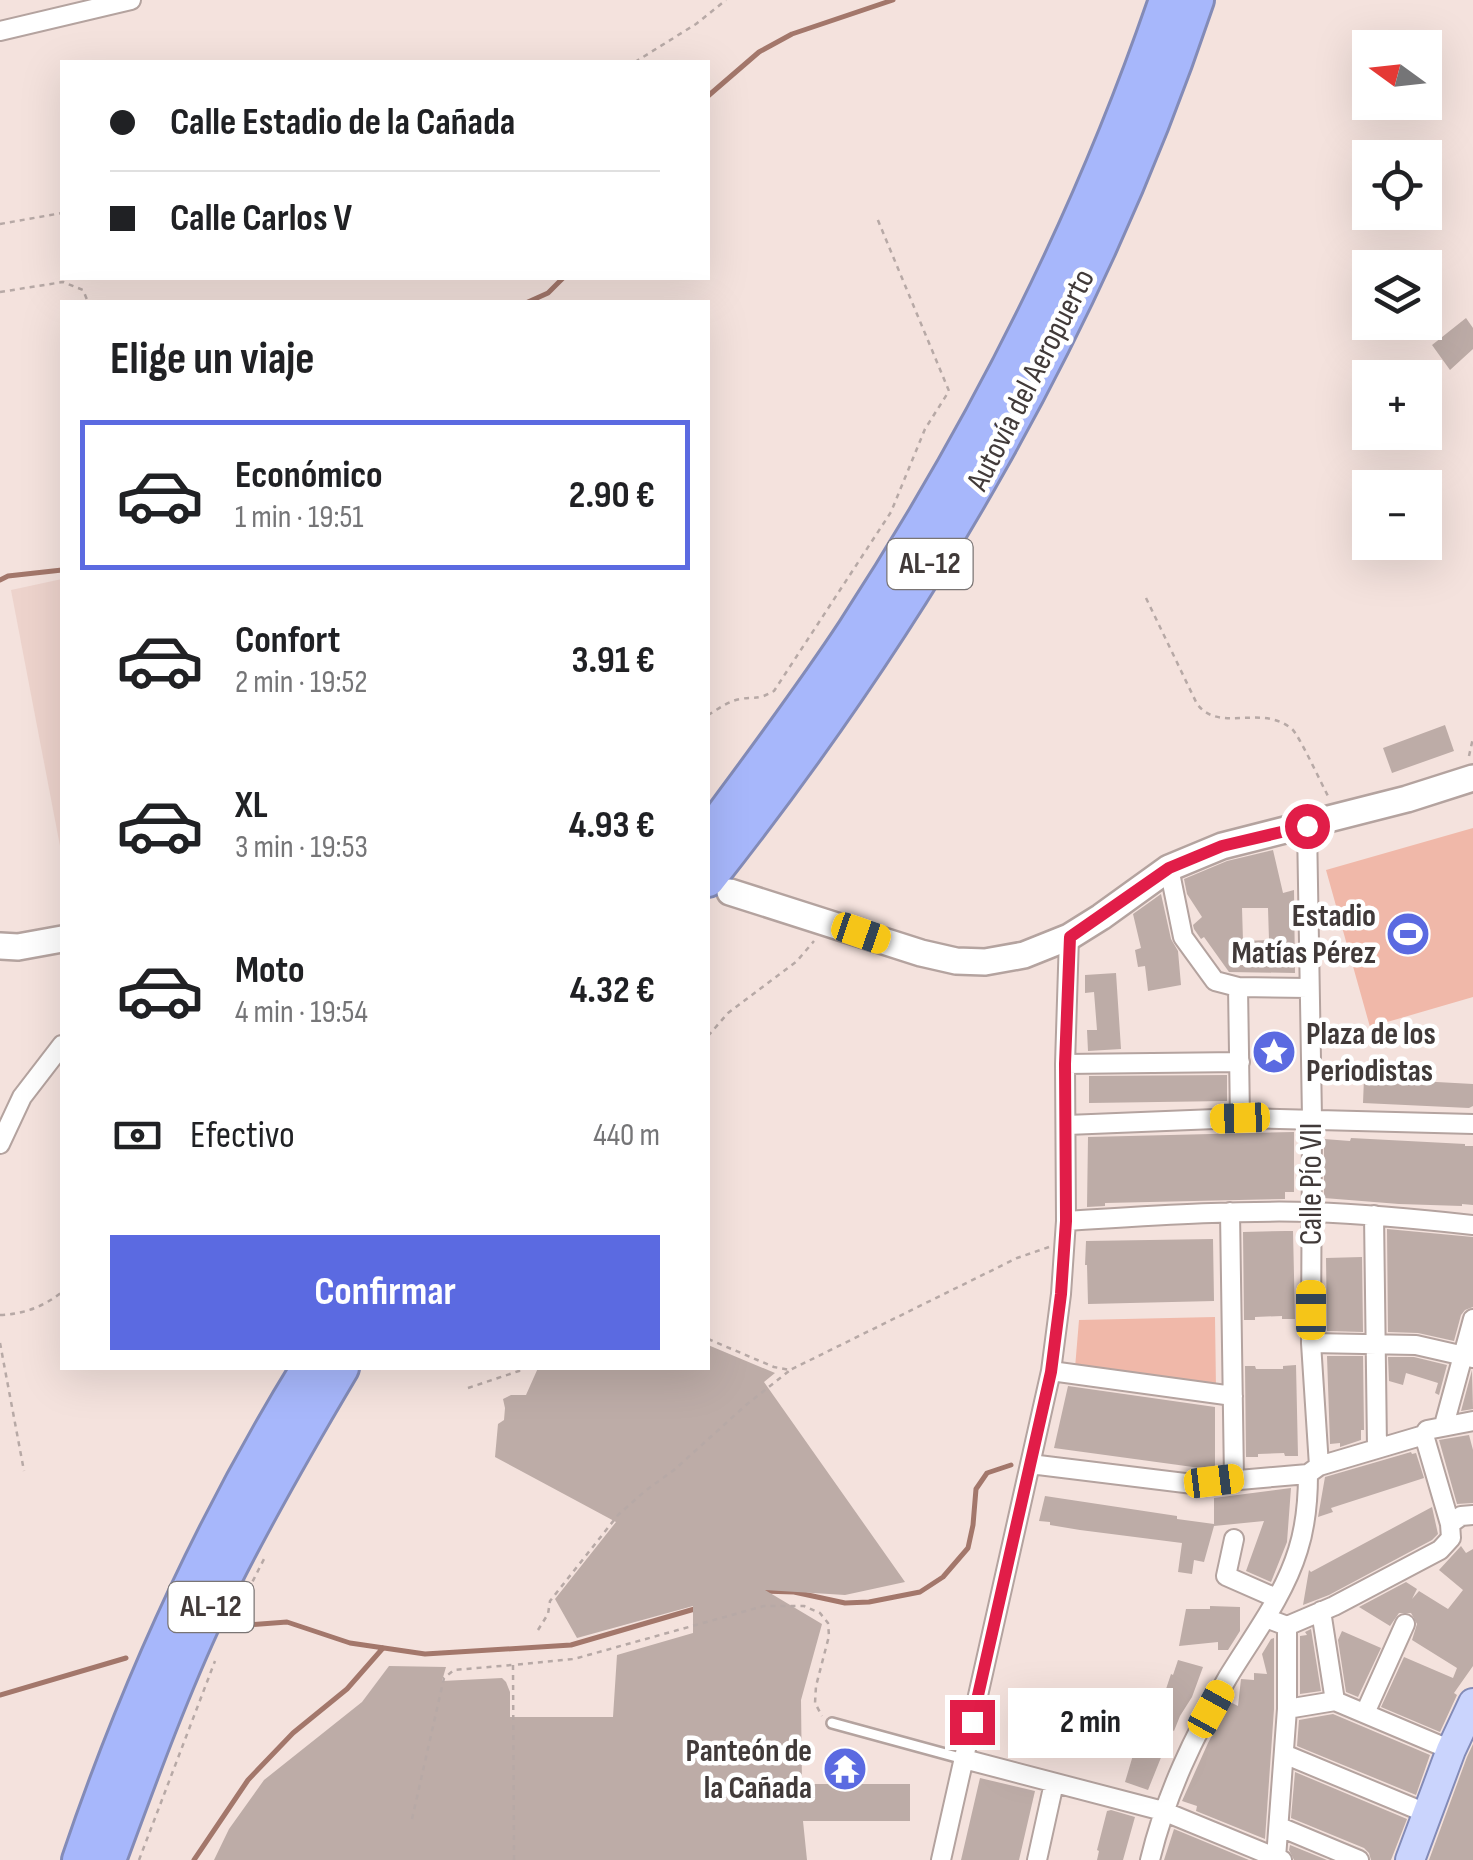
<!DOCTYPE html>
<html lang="es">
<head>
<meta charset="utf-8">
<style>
	body { margin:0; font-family:"Sofia Sans Condensed",sans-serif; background:#f6f6f6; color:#202124; height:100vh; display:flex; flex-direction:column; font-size:38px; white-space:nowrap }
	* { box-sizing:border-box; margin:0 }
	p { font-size:32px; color:#757577 }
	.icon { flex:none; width:55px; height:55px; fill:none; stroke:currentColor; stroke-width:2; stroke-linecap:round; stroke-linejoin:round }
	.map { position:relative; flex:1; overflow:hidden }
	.panel { position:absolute; left:60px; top:300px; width:650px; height:1070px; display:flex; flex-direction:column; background:#fff; border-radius:0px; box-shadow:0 10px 40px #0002 }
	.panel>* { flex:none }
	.hud { position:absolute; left:60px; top:60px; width:650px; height:220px; border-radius:0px; box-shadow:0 10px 40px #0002; display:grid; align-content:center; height:220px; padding:0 50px; background:#fff }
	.needle { width:65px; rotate:285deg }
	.buttons { position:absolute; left:1352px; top:30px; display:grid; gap:20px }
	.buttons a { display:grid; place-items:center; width:90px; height:90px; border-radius:0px; background:#fff; box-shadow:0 10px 40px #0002; font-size:50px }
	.end { position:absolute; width:45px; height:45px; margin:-22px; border:12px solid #e11d48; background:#fff; box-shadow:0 0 0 5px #fff }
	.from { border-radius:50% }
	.bubble { position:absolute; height:70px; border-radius:0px; background:#fff; box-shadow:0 10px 40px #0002; font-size:32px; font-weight:700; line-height:70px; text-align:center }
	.car { position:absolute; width:30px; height:60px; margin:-30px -15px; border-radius:12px; box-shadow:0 0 8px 2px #0007; background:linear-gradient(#f5c518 24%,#345 0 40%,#f5c518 0 76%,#345 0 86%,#f5c518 0) }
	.hud b { display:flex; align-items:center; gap:35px; height:95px; font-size:38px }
	.hud b+b { border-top:2px solid #e0e0e0 }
	.hud i { width:25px; height:25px; background:#202124 }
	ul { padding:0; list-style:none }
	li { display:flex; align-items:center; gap:30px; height:150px; margin:0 20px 15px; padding:0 30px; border:5px solid transparent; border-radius:0px }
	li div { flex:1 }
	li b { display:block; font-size:38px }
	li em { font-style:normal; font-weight:700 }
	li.active { border-color:#5b6ae1 }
	li>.icon { width:90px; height:90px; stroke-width:1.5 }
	h2 { padding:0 50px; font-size:45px; line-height:120px }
	.pay { display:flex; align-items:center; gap:25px; height:110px; padding:0 50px; font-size:38px }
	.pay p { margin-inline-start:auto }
	.primary-button { display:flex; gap:20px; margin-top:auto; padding:20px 50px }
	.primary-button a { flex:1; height:115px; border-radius:0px; background:#5b6ae1; color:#fff; font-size:40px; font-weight:700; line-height:115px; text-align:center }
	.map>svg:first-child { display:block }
</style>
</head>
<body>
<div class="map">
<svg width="1473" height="1860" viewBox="0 0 1473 1860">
	<rect width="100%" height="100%" fill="#f4e2dd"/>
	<path fill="#edd3cc" d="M62 579V845L60 846 11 590Z"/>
	<path fill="#f0b8a9" d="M1473 828V997L1370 1027 1326 870Z
		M1215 1317 1216 1389 1075 1368 1079 1320Z"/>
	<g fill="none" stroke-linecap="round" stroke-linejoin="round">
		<path stroke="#a3776b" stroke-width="5" d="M708 96 759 52 792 34 893 0
			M528 302 548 293 563 278
			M0 580 8 576 62 570
			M762 1591 794 1592 845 1603 869 1602 920 1592 943 1577 968 1548 973 1525 976 1489 987 1473 1011 1465
			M246 1625 287 1622 350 1643 425 1654 571 1645 698 1608
			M0 1695 126 1658
			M194 1860 248 1780 293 1733 347 1689 383 1648"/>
	</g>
	<path fill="#bdaca7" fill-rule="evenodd" d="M1466 318 1473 328V349L1450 370 1432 345Z
		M1445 725 1454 751 1392 773 1383 748Z
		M1273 850 1283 893 1294 890 1295 973 1229 972 1204 937 1201 939 1194 929 1193 925 1202 917 1187 894 1184 879 1227 861ZM1242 908H1268L1269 940 1243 941Z
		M1161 894 1171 939 1178 951 1181 985 1148 991 1145 966 1138 967 1135 950 1141 948 1133 914Z
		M1116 973 1121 1049 1088 1051 1087 1030H1097L1094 992 1085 993V975Z
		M1227 1075V1101L1089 1103V1076Z
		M1364 1078 1473 1084V1106L1469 1108 1363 1103Z
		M1294 1132V1192H1285V1199L1105 1203V1206L1087 1207 1088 1137Z
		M1351 1138 1465 1144V1146H1473V1205L1462 1204V1206L1399 1204 1324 1198V1139L1350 1141Z
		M1387 1229 1473 1237V1307L1465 1310 1461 1315 1454 1341 1418 1333 1388 1332Z
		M1286 1231H1293L1295 1319H1282V1316L1255 1317V1320H1244L1243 1232Z
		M1213 1239 1214 1301 1088 1304 1087 1265H1085L1086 1241Z
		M1362 1257 1363 1332 1327 1331 1326 1258Z
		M708 1345 775 1373 764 1382 905 1582 845 1595 765 1590 822 1624 801 1700 802 1784H828L831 1757 862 1761 857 1784H910V1821H803L807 1860H214L229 1829 264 1780 362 1702 389 1666 446 1667 442 1681 502 1678 506 1682 510 1692V1717H613L617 1655 693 1633V1606L577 1638 555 1599 616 1522 495 1457 498 1424 504 1420 505 1408 503 1399 511 1395H526L538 1368H708Z
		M1327 1356H1363L1364 1430H1361V1440L1340 1447V1443L1330 1444Z
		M1388 1357H1414L1447 1365 1439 1395 1435 1393 1438 1383 1406 1373 1403 1385 1389 1381Z
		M1296 1365 1298 1456H1285L1284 1453 1258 1454V1457H1246L1245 1366H1255L1256 1369H1283V1366Z
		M1472 1370 1473 1409 1461 1411Z
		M1068 1386 1215 1407V1470L1054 1448Z
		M1469 1435 1473 1450V1503L1457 1504 1439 1440Z
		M1411 1452 1412 1454 1416 1453 1424 1478 1331 1508 1333 1512 1318 1517 1325 1477Z
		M1291 1488 1287 1542 1271 1582 1246 1571 1264 1521 1214 1526 1204 1562 1194 1560 1192 1574 1178 1572 1182 1543 1080 1530 1050 1525V1522L1039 1521 1045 1496 1177 1516V1519L1214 1524V1498Z
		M1432 1507 1438 1534 1432 1540 1329 1595 1303 1605 1309 1570 1311 1572Z
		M1461 1546 1466 1553 1473 1549V1666L1454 1693 1457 1695 1440 1732 1381 1707 1404 1657 1453 1678 1457 1668 1412 1640 1417 1624 1411 1613H1399L1390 1626 1359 1607 1406 1582 1417 1589 1412 1599 1419 1591 1448 1609 1463 1590 1439 1570Z
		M1210 1606 1240 1607V1631L1228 1650H1218V1642L1179 1646 1186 1609H1210Z
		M1311 1629 1321 1691 1300 1694V1636L1307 1635 1305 1632Z
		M1342 1631 1381 1648 1358 1697 1346 1692 1338 1640Z
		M1274 1638V1709L1265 1839 1196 1811 1197 1806 1182 1801 1208 1743 1230 1702 1238 1706 1241 1679 1254 1680V1673L1267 1674 1262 1654 1271 1639Z
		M1178 1660 1203 1667 1192 1697 1180 1716 1174 1731 1172 1730 1148 1790 1125 1782 1136 1745H1138L1149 1716 1151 1717 1156 1702 1159 1703 1164 1688 1166 1689 1171 1674 1173 1675Z
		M1333 1714 1430 1755 1416 1795 1297 1746 1299 1720Z
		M1473 1744V1860H1429L1467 1757Z
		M1295 1772 1407 1819 1391 1860H1371L1369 1853 1364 1848 1291 1818Z
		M980 1778 1035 1791 1019 1860H961Z
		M1111 1810 1135 1817 1123 1860H1097L1099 1851 1097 1850 1107 1811Z
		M1174 1829 1249 1860H1164Z
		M1290 1845 1327 1860H1294L1289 1850Z"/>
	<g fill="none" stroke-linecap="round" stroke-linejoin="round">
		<defs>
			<path id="lane" d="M832 1723 964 1759"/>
			<path id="street" d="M0 31 131 0
				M1169 868 1183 937 1215 981 1238 987 1308 988
				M1238 987 1240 1118
				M1065 1064 1240 1062
				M1067 1125 1240 1118 1473 1124
				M0 1144 22 1097 62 1045
				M1230 1212 1234 1479
				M1374 1215 1377 1447
				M1066 1221C1148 1216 1230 1210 1312 1212 1366 1214 1419 1219 1473 1225
				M1311 1343 1416 1345 1473 1358
				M1051 1371 1233 1396
				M1444 1425 1473 1319
				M1030 1464 1193 1484 1308 1474
				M1319 1466 1424 1435 1427 1430 1473 1421
				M1450 1524 1461 1516 1473 1515
				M1234 1539 1226 1576 1276 1598
				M1321 1611 1335 1701
				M1266 1618 1287 1626 1334 1606 1440 1550 1451 1538 1450 1524 1424 1435
				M1287 1709 1335 1701 1451 1750
				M1365 1713 1405 1624
				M1284 1754 1426 1813
				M964 1759 1163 1811 1282 1860
				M1280 1827 1359 1860
				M1276 1858 1287 1709V1626
				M941 1860 1051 1371 1061 1294 1066 1221 1065 1064 1069 937
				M1037 1860 1054 1783
				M1150 1860C1166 1794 1194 1736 1228 1677 1253 1636 1284 1596 1298 1550 1306 1525 1308 1500 1308 1474L1319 1466 1311 1343 1312 1118 1307 826"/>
			<path id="secondary" d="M730 892 921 953 956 961 985 962 1024 955 1069 937 1101 917 1169 868 1222 846 1407 799 1473 778
				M0 946 18 947 62 939"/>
			<path id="primary" d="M1410 1860 1451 1750 1473 1703"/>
			<path id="highway" d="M708 835C757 768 808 701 854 631 982 434 1090 223 1166 0
				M708 880C917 616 1090 320 1197 0
				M79 1860C137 1689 213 1522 308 1368
				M109 1860C140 1776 171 1691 209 1610 249 1527 295 1447 342 1368"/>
		</defs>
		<use href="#lane" stroke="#b4a39f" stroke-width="14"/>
		<use href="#street" stroke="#b4a39f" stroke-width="22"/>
		<use href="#secondary" stroke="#b4a39f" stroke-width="30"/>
		<use href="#primary" stroke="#838bb7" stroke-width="32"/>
		<use href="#highway" stroke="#838bb7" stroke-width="38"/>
		<path stroke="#b7a9a6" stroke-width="2.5" stroke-dasharray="5 5" stroke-linecap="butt" d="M635 62 696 24 726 0
			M0 224 62 213
			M0 292 63 282 83 290 88 302
			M1146 598 1197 704C1220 734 1260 703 1292 729 1299 735 1322 785 1329 798
			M708 715C717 710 728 701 740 699 757 696 756 701 774 691L891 512 925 429 949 391 877 218
			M1469 756 1473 738
			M708 1036 728 1013 797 961 814 941
			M0 1315C24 1314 43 1307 62 1292
			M708 1339 774 1367 790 1370 1017 1258 1049 1247
			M0 1343 24 1471
			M468 1388 519 1371 522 1368
			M230 1626 265 1557
			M538 1630 548 1614 550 1601 618 1515 645 1491 674 1470 746 1405 789 1371
			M412 1819 444 1678 454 1670 512 1665
			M139 1860 215 1661
			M514 1860 513 1665 574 1659 764 1606H804L820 1613 828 1623 829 1636 816 1686 815 1703 822 1716"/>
		<use href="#lane" stroke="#fff" stroke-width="9"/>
		<use href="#street" stroke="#fff" stroke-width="18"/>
		<use href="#secondary" stroke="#fff" stroke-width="25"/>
		<use href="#primary" stroke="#cad4fd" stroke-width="28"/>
		<use href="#highway" stroke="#a7b7fb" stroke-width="32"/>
	</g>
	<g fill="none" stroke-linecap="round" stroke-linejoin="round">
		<path stroke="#e11d48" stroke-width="12" d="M972 1722 1051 1372 1061 1294 1066 1221 1065 1064 1070 937 1169 868 1222 846 1307 826"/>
	</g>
	<defs>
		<symbol id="stadium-disc" viewBox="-11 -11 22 22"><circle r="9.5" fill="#5b6ae1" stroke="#fff"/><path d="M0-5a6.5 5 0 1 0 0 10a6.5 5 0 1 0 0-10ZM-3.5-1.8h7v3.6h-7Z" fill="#fff"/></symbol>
		<symbol id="sight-disc" viewBox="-11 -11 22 22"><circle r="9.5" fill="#5b6ae1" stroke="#fff"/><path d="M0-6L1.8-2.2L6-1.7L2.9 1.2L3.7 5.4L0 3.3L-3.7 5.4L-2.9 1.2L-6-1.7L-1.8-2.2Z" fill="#fff"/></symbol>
		<symbol id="temple-disc" viewBox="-11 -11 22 22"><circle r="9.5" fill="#5b6ae1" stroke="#fff"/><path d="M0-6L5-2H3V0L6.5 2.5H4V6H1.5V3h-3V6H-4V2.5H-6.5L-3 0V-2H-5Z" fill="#fff"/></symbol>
	</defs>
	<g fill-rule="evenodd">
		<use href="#stadium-disc" x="1383" y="909" width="50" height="50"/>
		<use href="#sight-disc" x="1249" y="1027" width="50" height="50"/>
		<use href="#temple-disc" x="820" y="1744" width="50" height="50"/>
	</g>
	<g text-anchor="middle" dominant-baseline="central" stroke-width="9" stroke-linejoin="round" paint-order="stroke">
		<g fill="#fff" stroke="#7a7574" stroke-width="2.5">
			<rect x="887.5" y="539" width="85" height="50" rx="8"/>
			<rect x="168.5" y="1582" width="85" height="50" rx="8"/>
		</g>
		<g font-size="30" font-weight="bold" fill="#413a39">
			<text x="930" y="564">AL-12</text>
			<text x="211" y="1607">AL-12</text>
		</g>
		<g font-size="32" fill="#413a39" stroke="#fff">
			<text transform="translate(1031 380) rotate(-63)">Autovía del Aeropuerto</text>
			<text transform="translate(1311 1184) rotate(-90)">Calle Pío VII</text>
		</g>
		<g font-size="32" font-weight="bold" fill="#413a39" stroke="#fff" text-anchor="end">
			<text x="1376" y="916">Estadio<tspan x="1376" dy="37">Matías Pérez</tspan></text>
			<text x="1306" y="1034" text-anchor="start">Plaza de los<tspan x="1306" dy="37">Periodistas</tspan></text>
			<text x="812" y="1751">Panteón de<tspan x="812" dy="37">la Cañada</tspan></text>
		</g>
	</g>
</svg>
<div class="buttons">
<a><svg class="needle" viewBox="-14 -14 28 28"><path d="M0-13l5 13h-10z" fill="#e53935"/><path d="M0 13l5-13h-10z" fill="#757577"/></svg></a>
<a><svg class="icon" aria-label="locate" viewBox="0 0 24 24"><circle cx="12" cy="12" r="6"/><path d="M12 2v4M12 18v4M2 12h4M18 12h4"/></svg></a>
<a><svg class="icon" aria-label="layers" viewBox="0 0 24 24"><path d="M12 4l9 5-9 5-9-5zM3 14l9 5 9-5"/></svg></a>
<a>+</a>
<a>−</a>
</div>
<i class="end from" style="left:1307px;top:826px"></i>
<i class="end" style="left:972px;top:1722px"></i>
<div class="bubble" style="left:1008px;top:1688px;width:165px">2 min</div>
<i class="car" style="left:861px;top:933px;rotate:109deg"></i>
<i class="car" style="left:1240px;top:1118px;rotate:268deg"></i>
<i class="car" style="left:1311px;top:1310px;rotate:0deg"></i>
<i class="car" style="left:1214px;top:1481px;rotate:83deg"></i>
<i class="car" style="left:1211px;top:1709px;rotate:29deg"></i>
<div class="hud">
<b><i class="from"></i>Calle Estadio de la Cañada</b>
<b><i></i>Calle Carlos V</b>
</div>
<section class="panel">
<h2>Elige un viaje</h2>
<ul>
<li class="active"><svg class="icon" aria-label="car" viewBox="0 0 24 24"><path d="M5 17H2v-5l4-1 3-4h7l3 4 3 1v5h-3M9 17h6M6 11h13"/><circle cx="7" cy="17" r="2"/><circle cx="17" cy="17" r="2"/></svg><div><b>Económico</b><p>1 min · 19:51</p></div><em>2.90 €</em></li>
<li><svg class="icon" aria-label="car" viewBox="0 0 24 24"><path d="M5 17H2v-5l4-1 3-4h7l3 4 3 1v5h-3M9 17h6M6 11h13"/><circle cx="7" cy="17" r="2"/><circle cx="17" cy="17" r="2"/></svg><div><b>Confort</b><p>2 min · 19:52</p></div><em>3.91 €</em></li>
<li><svg class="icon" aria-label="car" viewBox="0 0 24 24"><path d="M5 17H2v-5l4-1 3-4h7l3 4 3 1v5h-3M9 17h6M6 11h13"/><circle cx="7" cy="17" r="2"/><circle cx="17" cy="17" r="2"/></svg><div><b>XL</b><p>3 min · 19:53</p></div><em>4.93 €</em></li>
<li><svg class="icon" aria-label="car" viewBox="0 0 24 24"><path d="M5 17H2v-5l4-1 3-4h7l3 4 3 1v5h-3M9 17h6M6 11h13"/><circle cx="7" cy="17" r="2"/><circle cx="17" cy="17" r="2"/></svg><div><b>Moto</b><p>4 min · 19:54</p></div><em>4.32 €</em></li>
</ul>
<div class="pay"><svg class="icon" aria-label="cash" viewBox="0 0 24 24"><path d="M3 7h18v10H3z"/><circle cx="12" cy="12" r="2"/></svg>Efectivo<p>440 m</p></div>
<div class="primary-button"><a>Confirmar</a></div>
</section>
</div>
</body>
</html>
